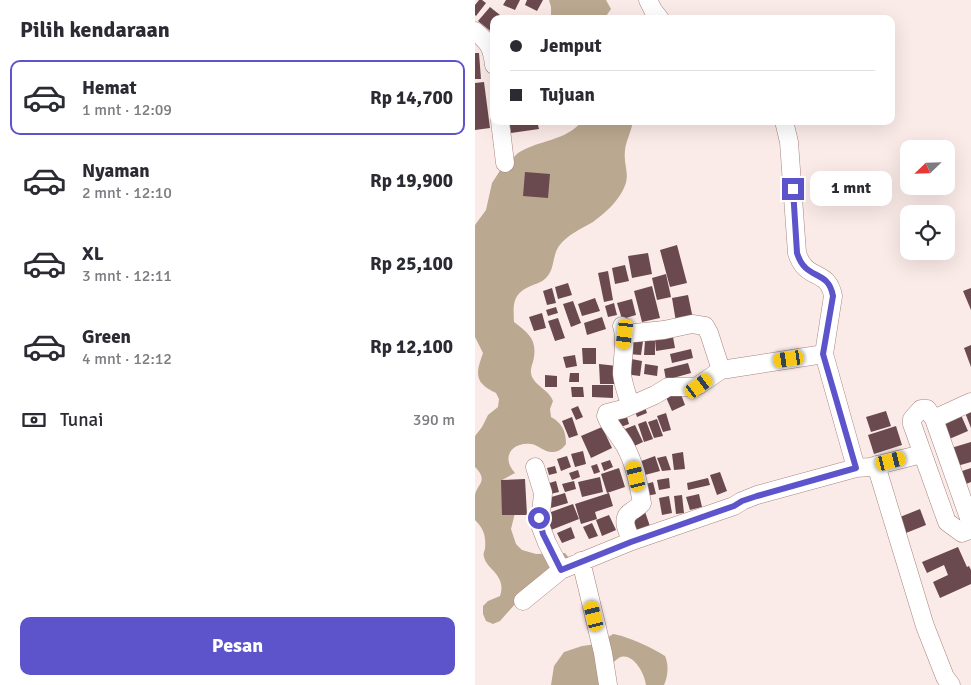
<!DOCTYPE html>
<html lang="id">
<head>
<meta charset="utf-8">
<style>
	body { margin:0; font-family:Signika,sans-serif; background:#f7f7f7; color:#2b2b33; height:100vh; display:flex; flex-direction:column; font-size:19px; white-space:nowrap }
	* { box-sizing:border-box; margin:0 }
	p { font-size:16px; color:#7c7c81 }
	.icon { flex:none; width:28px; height:28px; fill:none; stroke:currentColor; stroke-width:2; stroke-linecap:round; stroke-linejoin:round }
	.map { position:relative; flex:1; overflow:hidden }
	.panel { display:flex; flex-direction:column; background:#fff; width:475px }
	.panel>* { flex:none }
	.hud { position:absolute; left:15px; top:15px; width:405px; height:110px; border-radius:10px; box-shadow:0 5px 20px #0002; display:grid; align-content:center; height:110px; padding:0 20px; background:#fff }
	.needle { width:32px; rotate:247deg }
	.fabs { position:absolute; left:425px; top:140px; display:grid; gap:10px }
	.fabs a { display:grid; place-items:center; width:55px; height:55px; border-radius:10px; background:#fff; box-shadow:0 5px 20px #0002; font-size:25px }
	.end { position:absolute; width:22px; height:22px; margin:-11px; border:6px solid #5d54cc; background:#fff; box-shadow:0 0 0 2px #fff }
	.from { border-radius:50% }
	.bubble { position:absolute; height:35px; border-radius:10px; background:#fff; box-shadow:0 5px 20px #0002; font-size:16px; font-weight:700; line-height:35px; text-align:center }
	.car { position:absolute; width:15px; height:30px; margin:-15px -8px; border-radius:6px; box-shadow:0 0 4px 1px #0007; background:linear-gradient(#f5c518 24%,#345 0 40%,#f5c518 0 76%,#345 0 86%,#f5c518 0) }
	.hud b { display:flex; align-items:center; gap:18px; height:48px; font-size:19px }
	.hud b+b { border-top:1px solid #e1e1e2 }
	.hud i { width:12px; height:12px; background:#2b2b33 }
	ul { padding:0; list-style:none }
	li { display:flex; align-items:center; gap:15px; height:75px; margin:0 10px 8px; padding:0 10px; border:2px solid transparent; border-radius:10px }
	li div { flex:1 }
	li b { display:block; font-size:19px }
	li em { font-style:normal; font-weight:700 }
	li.current { border-color:#5d54cc }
	li>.icon { width:45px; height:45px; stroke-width:1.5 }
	h2 { padding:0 20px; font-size:22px; line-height:60px }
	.pay { display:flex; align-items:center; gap:12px; height:55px; padding:0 20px; font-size:19px }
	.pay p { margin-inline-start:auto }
	.cta { display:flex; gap:10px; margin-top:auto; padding:10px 20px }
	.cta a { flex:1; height:58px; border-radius:10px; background:#5d54cc; color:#fff; font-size:20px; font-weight:700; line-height:58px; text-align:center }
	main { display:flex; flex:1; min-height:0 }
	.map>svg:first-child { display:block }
</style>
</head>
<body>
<main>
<section class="panel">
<h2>Pilih kendaraan</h2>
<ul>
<li class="current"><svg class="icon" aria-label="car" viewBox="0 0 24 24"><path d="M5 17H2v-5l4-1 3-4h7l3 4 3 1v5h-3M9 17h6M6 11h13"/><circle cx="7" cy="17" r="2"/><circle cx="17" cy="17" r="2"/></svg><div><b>Hemat</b><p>1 mnt · 12:09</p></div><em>Rp 14,700</em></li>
<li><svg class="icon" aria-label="car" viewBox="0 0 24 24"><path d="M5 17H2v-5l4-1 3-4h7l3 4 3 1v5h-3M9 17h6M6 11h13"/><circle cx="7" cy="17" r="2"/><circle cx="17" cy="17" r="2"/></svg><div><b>Nyaman</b><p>2 mnt · 12:10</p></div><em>Rp 19,900</em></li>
<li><svg class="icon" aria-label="car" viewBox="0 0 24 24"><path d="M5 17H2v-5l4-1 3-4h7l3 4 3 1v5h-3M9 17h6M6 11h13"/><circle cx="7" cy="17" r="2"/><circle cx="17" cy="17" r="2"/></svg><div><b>XL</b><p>3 mnt · 12:11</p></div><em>Rp 25,100</em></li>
<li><svg class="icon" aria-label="car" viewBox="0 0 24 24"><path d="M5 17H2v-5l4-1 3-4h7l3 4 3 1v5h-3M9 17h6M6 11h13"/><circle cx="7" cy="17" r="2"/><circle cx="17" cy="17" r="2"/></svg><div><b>Green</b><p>4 mnt · 12:12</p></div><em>Rp 12,100</em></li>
</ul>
<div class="pay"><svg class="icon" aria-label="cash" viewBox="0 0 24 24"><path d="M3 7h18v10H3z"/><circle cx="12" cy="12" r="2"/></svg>Tunai<p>390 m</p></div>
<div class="cta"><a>Pesan</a></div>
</section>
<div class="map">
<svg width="496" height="685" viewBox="0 0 496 685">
	<rect width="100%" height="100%" fill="#fbebe8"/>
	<path fill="#bba890" d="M74 0H131L136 9 129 19H76V7Z
		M107 121H158C157 130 150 143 150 151 148 167 157 175 147 192 140 204 130 213 118 222 106 229 93 234 84 246 77 256 80 269 71 278 67 282 63 283 58 285 38 293 38 302 39 322 55 334 63 341 58 362 56 367 55 372 57 377 62 387 74 390 78 401L75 409 76 417C87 423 91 431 91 444 88 448 84 452 78 452 70 453 64 445 56 444 36 442 26 458 40 473L27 480 42 505 36 529 41 544 47 550 61 554 90 553 95 559 42 602 25 621 18 624 11 621 8 614V606L13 601 25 596C32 575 12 570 9 557 8 554 9 552 10 549 11 536 9 529 0 520 0 512 0 503 0 495 2 484 14 481 0 467V436L7 427 13 415 23 407 24 399 21 393C0 383 0 375 8 353L0 337V225L11 210 17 183 26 169C33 167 37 158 43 153 63 140 92 141 107 121Z
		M138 634C152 636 178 648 190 656 194 665 193 676 189 685H171C169 669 151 643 137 665L139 685H76L79 666 89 652 107 646 122 644Z"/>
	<path fill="#6a494f" d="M4 0H7L11 3 1 16 0 15V5Z
		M31 0H45L40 10 28 5Z
		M52 0H68L62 11 50 5Z
		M15 7 30 19H19V34L3 21Z
		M0 53H4L6 79H0Z
		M9 82 15 128 0 130V83Z
		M34 121H62L64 129 36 133Z
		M50 172 75 174 73 198 48 196Z
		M202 245 212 283 195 287 185 250Z
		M173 253 177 274 157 278 153 256Z
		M150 265 154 281 140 284 137 268Z
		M133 271 138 300 129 302 123 273Z
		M191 274 196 297 182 300 177 278Z
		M93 283 97 295 83 299 80 287Z
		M177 286 185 318 167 322 159 291Z
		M77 288 81 303 72 305 68 291Z
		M496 288V310L488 291Z
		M213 295 218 319 201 322 197 298Z
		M120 298 125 311 107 316 103 304Z
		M157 299 161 315 147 319 142 303Z
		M98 301 106 323 96 327 88 304Z
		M139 303 142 315 133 317 130 306Z
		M81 307 83 313 73 316 71 310Z
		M67 313 71 328 59 331 54 317Z
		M127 317 131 329 112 335 109 323Z
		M83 318 90 338 80 341 73 321Z
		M198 337 200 348 181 351 180 339Z
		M155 340 168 341 166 355 153 354Z
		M170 341H180V355H169Z
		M496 345V367L489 348Z
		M107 348H121V364H108Z
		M216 349 218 358 197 363 195 354Z
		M100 355 102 366 91 368 88 357Z
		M151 358 167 361 165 376 149 374Z
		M213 363 216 373 191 380 189 369Z
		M124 364 142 366V384H125Z
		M170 364 183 366 182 376 169 374Z
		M95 373H104V382H94Z
		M70 375 82 376V387H70Z
		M117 385H138V398L117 397Z
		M96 387H108L109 397H97Z
		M204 389 210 405 197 411 190 395Z
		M168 401 172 413 162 417 158 405Z
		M103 406 108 417 101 420 96 409Z
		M496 408V428L489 410Z
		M150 410 154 424 140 429 132 415Z
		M411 411 416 426 396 432 391 417Z
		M191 413 196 430 188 432 182 416Z
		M486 415 493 431 472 440 466 423Z
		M97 417 103 435 94 438 87 421Z
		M182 419 188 436 179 438 173 422Z
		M171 421 178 439 169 442 163 424Z
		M160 425 168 442 153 449 145 431Z
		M421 426 427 445 399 454 393 435Z
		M127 427 137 448 116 458 106 436Z
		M496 442V462L482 466 476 448Z
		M108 451 111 464 100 467 96 454Z
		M208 452 210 469 199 470 197 454Z
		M92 456 96 467 86 471 82 459Z
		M180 456 185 471 166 476 161 463Z
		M191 456 196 470 187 471 182 458Z
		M135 460 138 467 129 471 126 463Z
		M122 464 125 472 119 474 116 466Z
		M80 466 82 473 74 475 72 468Z
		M144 468 150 487 132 493 126 474Z
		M496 468V482L491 484 487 471Z
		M103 470 105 477 97 480 94 473Z
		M245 472 252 491 242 495 235 475Z
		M125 477 128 492 107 497 103 482Z
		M194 478 195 488 184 490 182 480Z
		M233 478 235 485 213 490 212 483Z
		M50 479 52 515H27L26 480Z
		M81 481 84 492 71 495 68 485Z
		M99 481 101 489 90 492 87 484Z
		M178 482 181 494 167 497 164 486Z
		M90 493 93 503 76 508 73 498Z
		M134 493 138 506 120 512 122 519 106 524 100 504Z
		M224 494 227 507 215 510 211 497Z
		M207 495 209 513 201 514 199 496Z
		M194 496 197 513 187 515 184 498Z
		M98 504 104 519 71 532 65 516Z
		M169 509 177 532 157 538 152 522Z
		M445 509 451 525 431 533 425 517Z
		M134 515 141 530 127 536 121 520Z
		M117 523 123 536 114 539 108 527Z
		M96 527 100 538 87 543 82 533Z
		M483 547 492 567 494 566 496 570V584L465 598 458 582 473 575 469 565 452 573 447 562Z"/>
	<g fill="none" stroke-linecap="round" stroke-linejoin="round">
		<defs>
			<path id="minor" d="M173 0 178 10 185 19
				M0 31C14 43 17 47 19 65
				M25 121 30 163
				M309 121 314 142 322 253C331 282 353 268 358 296L349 354 381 468
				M147 326C152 341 147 358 147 374 148 384 152 395 155 404
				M150 334 189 330 217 324 230 326 234 333 246 370
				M446 409H452L459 419 494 518 495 526 492 531 487 533 472 522 437 424V419Z
				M459 419 496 402
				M401 465 450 626 470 677 476 685
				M60 467 68 493 65 525 72 543 86 570
				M157 541C152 531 145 518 157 511 161 508 164 507 167 503 163 483 160 464 150 446 144 435 135 427 131 416L132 413 148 409 180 395 193 387H219L224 385 246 370 349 354
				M106 561 128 653 133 685
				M48 601 86 570 157 541 259 506 267 501 282 495 381 468 395 467 447 454"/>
		</defs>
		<use href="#minor" stroke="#a8847e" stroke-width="19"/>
		<use href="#minor" stroke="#fff" stroke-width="18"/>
	</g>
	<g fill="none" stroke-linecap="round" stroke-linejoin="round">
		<path stroke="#5d54cc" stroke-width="6" d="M64 518 68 534 86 570 156 542 259 506 267 501 282 496 381 468 348 354 358 296C353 268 331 282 322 253L318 189"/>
	</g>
</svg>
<div class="fabs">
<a><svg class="needle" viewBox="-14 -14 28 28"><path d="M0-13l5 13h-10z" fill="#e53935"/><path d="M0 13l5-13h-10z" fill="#7c7c81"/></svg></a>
<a><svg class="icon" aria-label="locate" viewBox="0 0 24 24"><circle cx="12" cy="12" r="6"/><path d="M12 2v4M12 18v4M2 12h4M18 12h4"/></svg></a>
</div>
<i class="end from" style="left:64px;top:518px"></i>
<i class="end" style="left:318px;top:189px"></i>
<div class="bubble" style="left:335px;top:171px;width:82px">1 mnt</div>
<i class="car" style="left:150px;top:334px;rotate:187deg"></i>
<i class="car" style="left:314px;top:359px;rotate:261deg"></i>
<i class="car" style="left:224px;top:386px;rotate:54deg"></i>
<i class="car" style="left:416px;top:461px;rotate:76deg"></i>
<i class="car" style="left:161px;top:476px;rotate:346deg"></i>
<i class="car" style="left:119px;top:616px;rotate:346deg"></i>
<div class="hud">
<b><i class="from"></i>Jemput</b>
<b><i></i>Tujuan</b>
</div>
</div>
</main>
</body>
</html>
